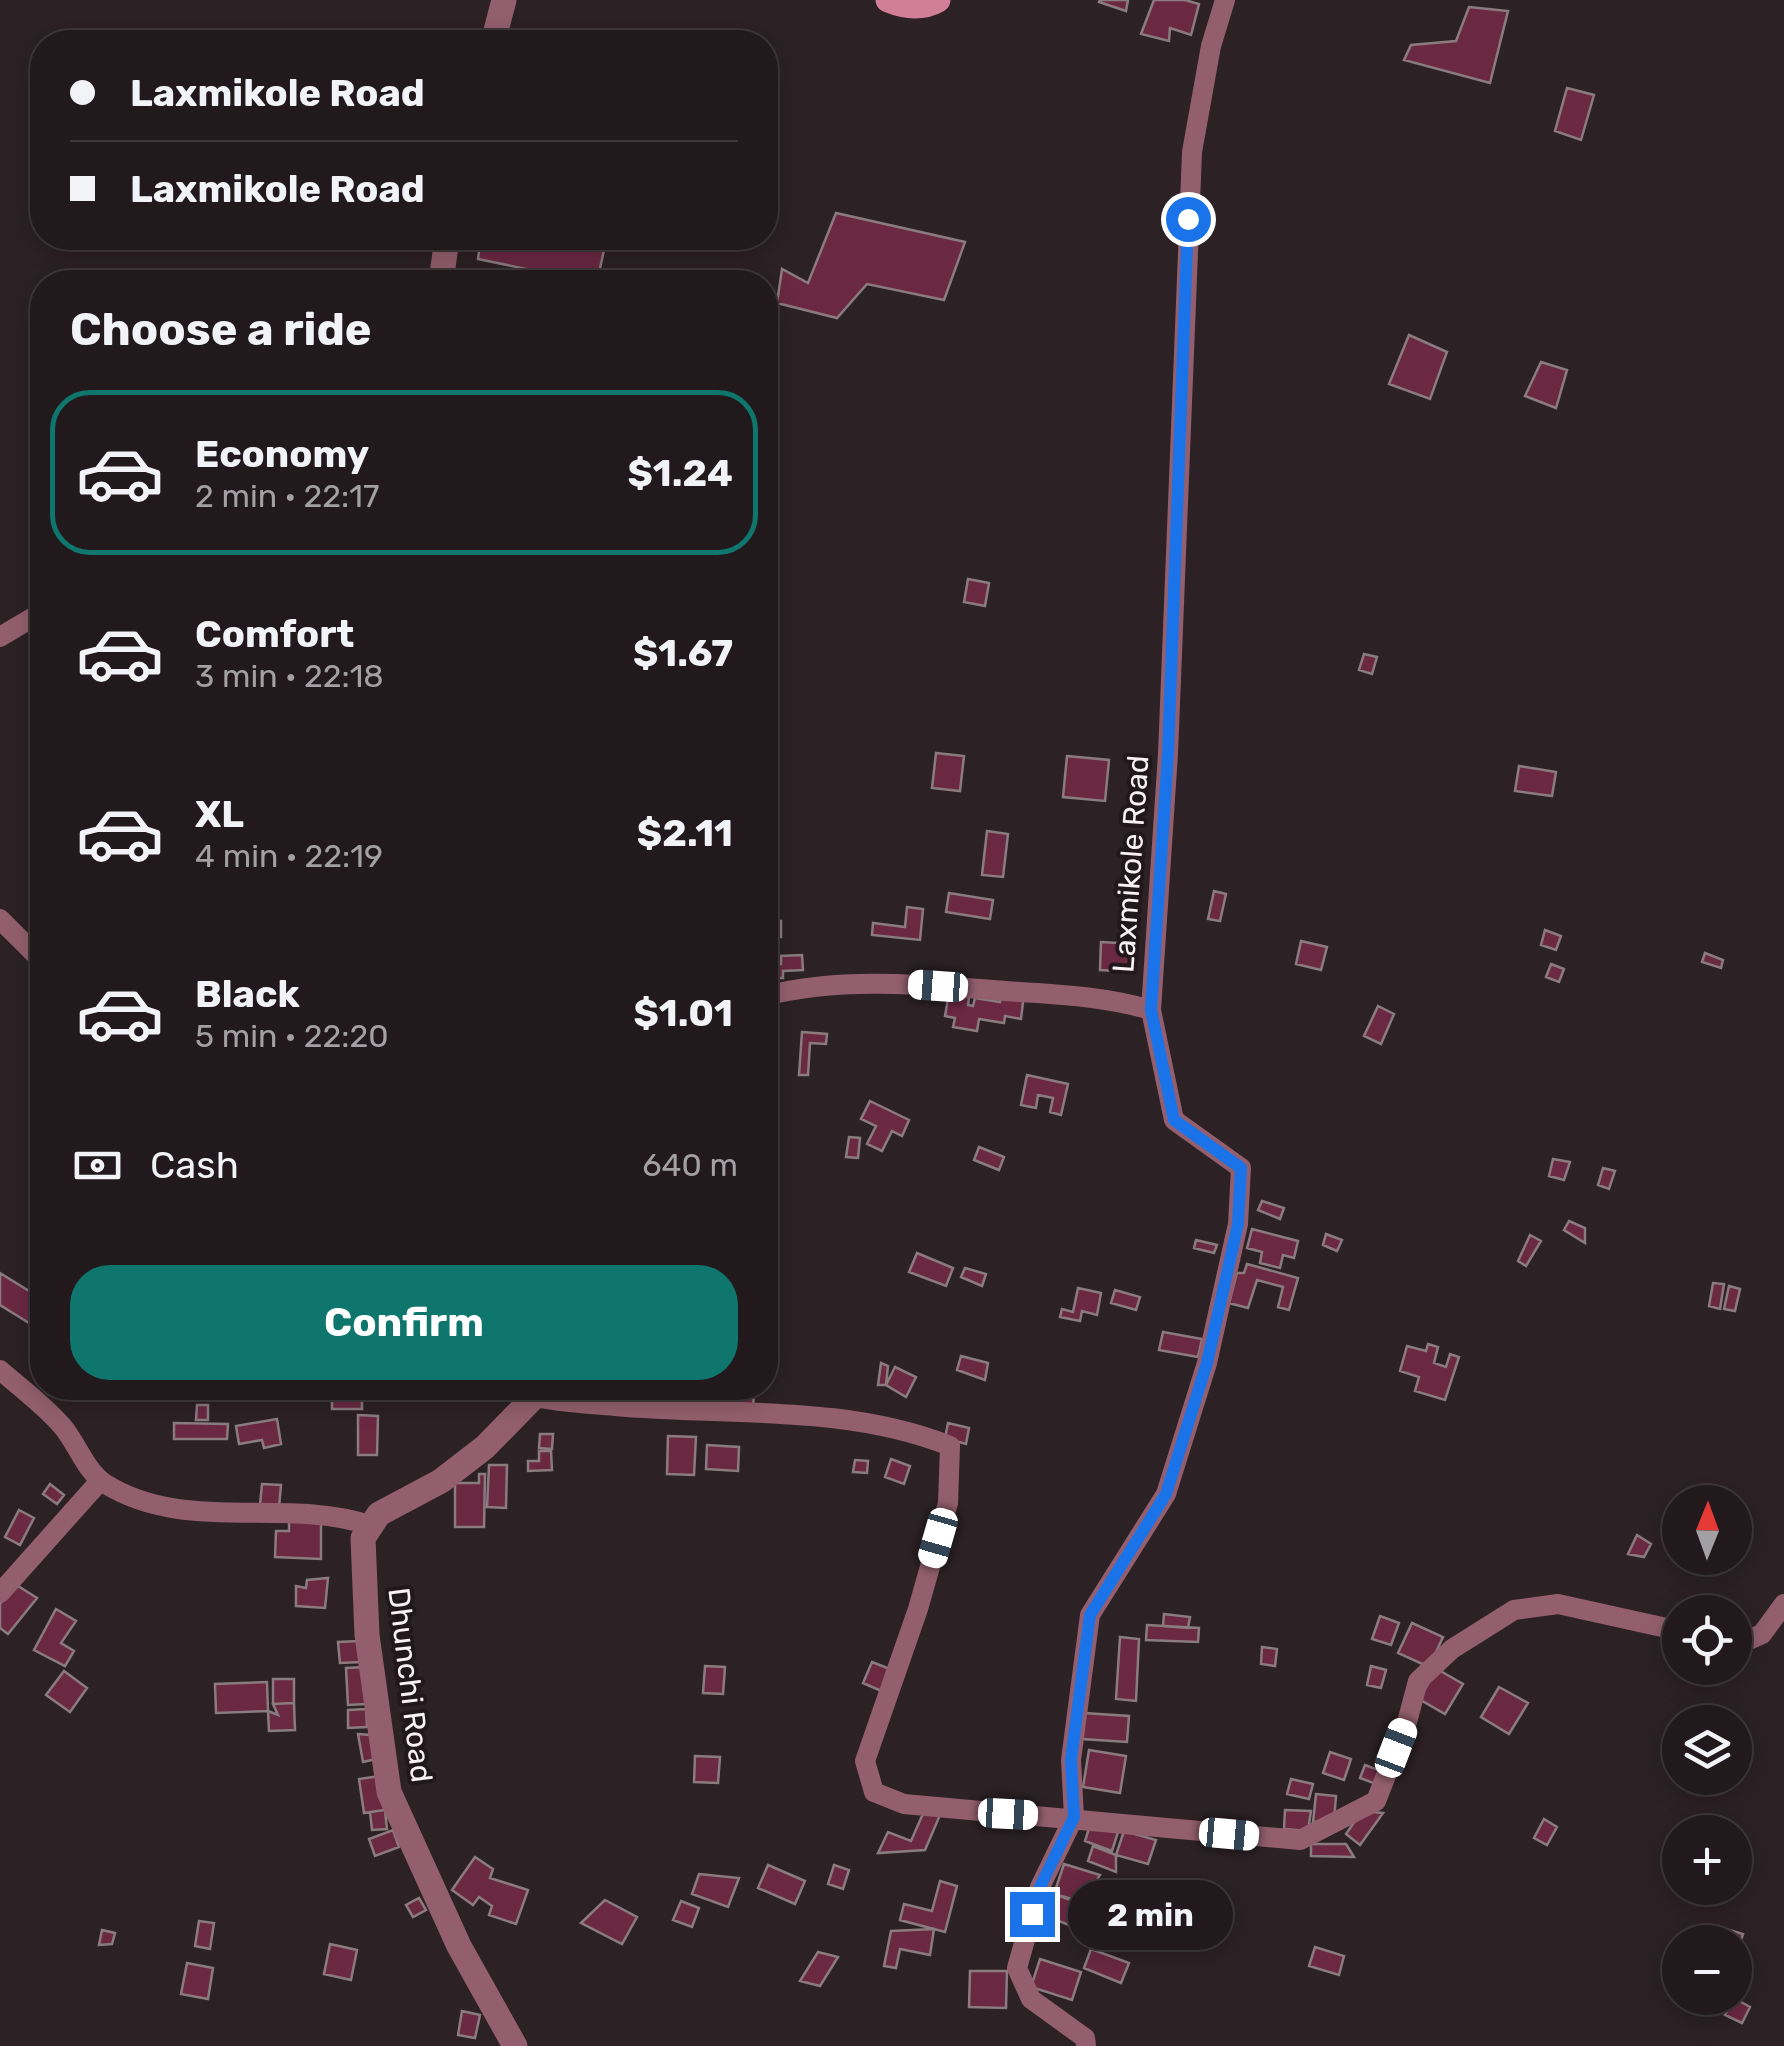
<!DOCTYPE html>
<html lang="en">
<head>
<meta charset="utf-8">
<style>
	body { margin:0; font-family:Rubik,sans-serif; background:#292224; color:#f1f3f6; height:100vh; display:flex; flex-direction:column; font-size:38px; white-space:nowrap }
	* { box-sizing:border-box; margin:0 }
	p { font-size:32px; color:#a2a0a3 }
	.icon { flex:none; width:55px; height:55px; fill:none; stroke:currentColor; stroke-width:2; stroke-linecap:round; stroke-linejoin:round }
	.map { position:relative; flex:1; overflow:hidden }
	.details { position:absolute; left:30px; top:270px; width:748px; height:1130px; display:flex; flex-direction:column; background:#21191b; border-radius:40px; box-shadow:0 5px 25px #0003,0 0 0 2px #3e383a }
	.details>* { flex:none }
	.banner { position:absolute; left:30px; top:30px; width:748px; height:220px; border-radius:40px; box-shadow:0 5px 25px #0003,0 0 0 2px #3e383a; display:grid; align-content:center; height:220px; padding:0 40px; background:#21191b }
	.needle { width:65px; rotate:1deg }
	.controls { position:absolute; left:1662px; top:1485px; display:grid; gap:20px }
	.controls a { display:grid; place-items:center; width:90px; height:90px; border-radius:50%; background:#21191b; box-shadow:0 5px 25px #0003,0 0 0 2px #3e383a; font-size:50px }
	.end { position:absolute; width:45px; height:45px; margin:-22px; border:12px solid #1a73e8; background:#fff; box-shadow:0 0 0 5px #fff }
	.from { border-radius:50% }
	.bubble { position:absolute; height:70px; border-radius:35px; background:#21191b; box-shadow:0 5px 25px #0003,0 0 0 2px #3e383a; font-size:32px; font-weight:700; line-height:70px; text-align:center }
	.car { position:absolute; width:30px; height:60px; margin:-30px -15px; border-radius:12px; box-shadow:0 0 8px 2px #0007; background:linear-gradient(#fff 24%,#345 0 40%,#fff 0 76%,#345 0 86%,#fff 0) }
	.banner b { display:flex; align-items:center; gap:35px; height:95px; font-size:38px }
	.banner b+b { border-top:2px solid #3e383a }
	.banner i { width:25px; height:25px; background:#f1f3f6 }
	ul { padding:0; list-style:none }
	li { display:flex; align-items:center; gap:30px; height:165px; margin:0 20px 15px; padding:0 20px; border:5px solid transparent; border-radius:40px }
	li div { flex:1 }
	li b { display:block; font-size:38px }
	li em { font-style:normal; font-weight:700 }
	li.on { border-color:#0f766e }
	li>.icon { width:90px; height:90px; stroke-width:1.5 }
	h2 { padding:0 40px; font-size:45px; line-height:120px }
	.pay { display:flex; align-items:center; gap:25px; height:110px; padding:0 40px; font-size:38px }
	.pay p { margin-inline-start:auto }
	.primary-button { display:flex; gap:20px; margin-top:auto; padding:20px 40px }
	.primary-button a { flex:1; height:115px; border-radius:40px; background:#0f766e; color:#fff; font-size:40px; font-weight:700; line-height:115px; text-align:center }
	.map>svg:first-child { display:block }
</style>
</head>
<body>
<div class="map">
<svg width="1784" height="2046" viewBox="0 0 1784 2046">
	<rect width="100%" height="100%" fill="#2c2124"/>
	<path fill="#6a2841" stroke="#8a7b7f" stroke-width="2.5" d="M1100 0H1128L1126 11 1099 2Z
		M1154 0H1185L1199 4 1191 35 1170 28 1169 41 1141 34Z
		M1469 7 1508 11 1490 83 1404 60 1411 45 1456 41Z
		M1567 88 1594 95 1581 140 1555 131Z
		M836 213 965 242 944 300 867 284 837 318 777 303 782 269 808 283Z
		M481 238H506L548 249 552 238H590L606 241 597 282H589L478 259Z
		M1409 335 1447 352 1430 399 1389 384Z
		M1541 362 1567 370 1556 408 1525 396Z
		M968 579 989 583 985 606 964 602Z
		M1364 654 1377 657 1372 674 1359 670Z
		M936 753 964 756 960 791 932 788Z
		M1067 756 1109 760 1105 801 1063 797Z
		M1519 766 1556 772 1552 796 1515 791Z
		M987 831 1008 834 1003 877 982 875Z
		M1214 891 1226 894 1220 921 1208 919Z
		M949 893 993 900 990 919 946 912Z
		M907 907 923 909 920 940 872 935 873 923 905 927Z
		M765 920 781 921V937H765Z
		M1545 930 1561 936 1556 950 1541 945Z
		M1301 941 1327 947 1321 970 1296 964Z
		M1101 942 1136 944 1134 972 1100 970Z
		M1705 953 1723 960 1721 968 1702 962Z
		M802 955 803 970 783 971V978H765V965L781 964V956Z
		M1551 964 1564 969 1559 982 1546 977Z
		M950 987 970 990 968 1005 973 1006 975 998 1000 1002 1002 991 1024 994 1021 1019 1005 1016 1004 1023 979 1019 977 1031 953 1027 955 1018 945 1016Z
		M1378 1006 1394 1014 1381 1044 1364 1036Z
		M802 1032 827 1034 826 1044 810 1043 808 1075H799Z
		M1027 1075 1068 1084 1061 1115 1050 1112 1053 1098 1038 1095 1036 1108 1021 1105Z
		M870 1101 909 1120 902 1136 892 1131 882 1151 867 1144 876 1126 861 1119Z
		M849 1137 860 1138 858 1158 846 1157Z
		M979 1147 1004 1157 999 1170 974 1160Z
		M1553 1159 1570 1162 1564 1180 1549 1176Z
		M1603 1168 1615 1171 1609 1189 1598 1185Z
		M1262 1201 1284 1208 1280 1219 1258 1210Z
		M1569 1221 1585 1228V1243L1564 1230Z
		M1252 1229 1298 1241 1294 1258 1283 1255 1280 1268 1260 1263 1262 1252 1247 1248Z
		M1326 1234 1342 1240 1337 1251 1323 1245Z
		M1530 1235 1541 1241 1526 1266 1518 1261Z
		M1196 1240 1217 1245 1214 1253 1194 1248Z
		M917 1253 953 1268 946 1286 909 1272Z
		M1247 1264 1298 1278 1289 1310 1278 1307 1283 1287 1257 1280 1248 1308 1229 1303 1237 1273H1244Z
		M965 1268 986 1274 982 1286 961 1277Z
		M0 1273 42 1299 29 1323 0 1305Z
		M1713 1283 1724 1284 1720 1309 1709 1306Z
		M1729 1286 1740 1289 1735 1311 1724 1309Z
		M1078 1288 1101 1293 1097 1315 1082 1311 1080 1321 1060 1317 1062 1309 1073 1312Z
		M1115 1290 1140 1297 1136 1310 1111 1303Z
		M1163 1332 1202 1339 1198 1357 1159 1350Z
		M1428 1344 1438 1347 1434 1363 1446 1367 1450 1354 1459 1357 1445 1400 1415 1391 1419 1377 1400 1371 1407 1346 1426 1351Z
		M961 1356 988 1363 985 1380 957 1370Z
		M881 1363 888 1366 886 1385H878Z
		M895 1367 916 1377 906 1397 886 1385Z
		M332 1388H362V1409H332Z
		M731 1388H754L753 1412 731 1411Z
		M197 1405H208V1420H196Z
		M358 1415 378 1416 377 1455H358Z
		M277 1419 281 1444 264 1448 262 1440 239 1444 236 1426Z
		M174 1423 228 1424 227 1439H174Z
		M948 1423 969 1428 966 1444 945 1438Z
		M540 1434H553L552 1449 539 1448Z
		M668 1436 696 1437 694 1475 667 1474Z
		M707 1445 739 1447 738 1471 706 1469Z
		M539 1451H551L552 1470 528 1471V1461H539Z
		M891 1459 910 1466 904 1484 885 1477Z
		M855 1460 868 1461 867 1473 853 1472Z
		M489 1465H507L506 1508 487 1507Z
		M479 1474H485L484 1527H455V1483H479Z
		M50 1484 64 1495 57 1504 43 1494Z
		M262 1484 281 1485 279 1507 260 1505Z
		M19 1510 34 1518 20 1545 5 1537Z
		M289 1519 321 1520V1559L275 1557 276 1531H289Z
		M1637 1535 1651 1544 1644 1557 1628 1554Z
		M328 1578 325 1608 296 1606V1586L306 1588 307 1580Z
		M15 1584 37 1598 8 1634 0 1628V1604Z
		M56 1609 76 1621 61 1643 74 1651 65 1666 34 1650Z
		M1164 1614 1190 1617 1188 1628 1163 1626Z
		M1380 1616 1399 1623 1391 1645 1372 1639Z
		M1412 1623 1443 1637 1429 1667 1398 1653Z
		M1147 1625 1199 1628 1198 1642 1146 1640Z
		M1120 1637 1139 1639 1136 1701 1116 1699Z
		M359 1641 361 1662 340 1663 338 1642Z
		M1262 1647 1277 1649 1275 1666 1261 1664Z
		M872 1662 895 1671 886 1693 863 1683Z
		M705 1666 725 1667 723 1694 703 1693Z
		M1371 1666 1386 1670 1381 1688 1367 1685Z
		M365 1667 366 1704 348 1705 346 1668Z
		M1437 1669 1463 1684 1445 1714 1419 1699Z
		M64 1671 87 1688 70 1712 46 1695Z
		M273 1679H294V1703L273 1704Z
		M267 1682 268 1711 216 1713 215 1684Z
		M1499 1687 1528 1703 1509 1734 1481 1717Z
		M294 1703 295 1730 269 1731 268 1711 278 1715 273 1704Z
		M366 1709 367 1727 348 1728V1710Z
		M1084 1713 1129 1716 1127 1742 1082 1739Z
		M358 1734 371 1735 376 1759 363 1762Z
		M1089 1750 1126 1756 1120 1793 1083 1787Z
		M1330 1752 1351 1759 1344 1780 1323 1773Z
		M695 1756 720 1757 718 1783 694 1782Z
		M1365 1765 1381 1771 1376 1784 1360 1778Z
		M380 1776 385 1810 364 1813 359 1779Z
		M1291 1779 1313 1784 1309 1799 1287 1794Z
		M1316 1794 1336 1796 1334 1820 1313 1822Z
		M925 1809 940 1815 925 1850 878 1853 888 1832 911 1841Z
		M385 1810 387 1829 372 1830 370 1812Z
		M1285 1810 1311 1811 1308 1831 1284 1829Z
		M1362 1811 1383 1813 1360 1845 1346 1834Z
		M1544 1819 1557 1827 1547 1845 1534 1838Z
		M1091 1822 1118 1832 1112 1851 1085 1841Z
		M393 1830 399 1847 375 1856 369 1839Z
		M1124 1831 1156 1840 1148 1864 1116 1855Z
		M1311 1844H1346L1354 1857 1311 1856Z
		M1093 1846 1116 1855V1872L1088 1861Z
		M475 1857 493 1869 490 1878 528 1890 516 1924 489 1915 492 1906 479 1897 473 1905 452 1890Z
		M1064 1864 1100 1875 1083 1902 1054 1894Z
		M768 1865 805 1881 795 1904 758 1888Z
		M834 1865 849 1870 843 1889 828 1884Z
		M699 1874 739 1878 728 1907 692 1894Z
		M940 1881 957 1886 945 1932 900 1920 904 1904 932 1911Z
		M1054 1894 1090 1907 1082 1930 1046 1916Z
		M419 1898 426 1910 413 1917 406 1905Z
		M605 1900 637 1917 622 1944 581 1923Z
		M681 1901 699 1908 692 1927 673 1920Z
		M199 1921 214 1923 210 1949 195 1946Z
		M1716 1926 1743 1934 1738 1949 1735 1942H1710Z
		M934 1929 930 1955 900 1949 896 1968 884 1966 891 1931Z
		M102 1930 115 1933 112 1944 99 1945Z
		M330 1944 357 1950 351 1980 324 1974Z
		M1315 1947 1344 1956 1339 1975 1309 1966Z
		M1091 1949 1129 1963 1121 1983 1084 1968Z
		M818 1952 838 1957 820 1986 800 1981Z
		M1040 1959 1081 1972 1072 2000 1031 1987Z
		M187 1963 213 1968 208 1999 181 1994Z
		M970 1971H1007L1006 2008 969 2007Z
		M1734 1998 1750 2007 1742 2023 1725 2015Z
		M462 2011 480 2015 475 2038 458 2035Z"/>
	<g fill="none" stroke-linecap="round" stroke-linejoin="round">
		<path stroke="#935f6f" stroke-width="20" d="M0 637 42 612
			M0 919 34 953 42 954
			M765 996C843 976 925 985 1005 991 1054 994 1103 996 1151 1010
			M0 1370C21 1388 45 1406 63 1427 77 1444 86 1471 104 1483 184 1534 284 1497 369 1525
			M502 1388C539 1401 576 1403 615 1406 726 1416 845 1404 950 1446L948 1503 918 1609 865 1761 874 1792 904 1804 1300 1840 1376 1801 1407 1722 1418 1681 1452 1649 1514 1610 1558 1604 1680 1631
			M0 1593 100 1481
			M1735 1646 1762 1634 1784 1604
			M1086 2046 1085 2038 1031 1999 1017 1968 1040 1887 1074 1817 1071 1760 1090 1615 1166 1494 1207 1363 1238 1224 1241 1168 1174 1120 1151 1010 1168 754 1192 152 1211 46 1225 0"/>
		<path stroke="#935f6f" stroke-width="25" d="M493 42 504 0
			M441 282 447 238
			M515 2046 459 1946 389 1792 367 1635 363 1538 379 1514 441 1481 485 1447 532 1399 539 1388"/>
		<path stroke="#d17e99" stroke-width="25" d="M888 0C905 7 922 9 938 0"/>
	</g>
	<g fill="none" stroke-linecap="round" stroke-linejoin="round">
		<path stroke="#1a73e8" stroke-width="12" d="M1032 1914 1040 1887 1074 1817 1071 1760 1090 1615 1166 1494 1207 1363 1238 1224 1241 1168 1174 1120 1151 1010 1168 754 1188 219"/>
	</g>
	<g text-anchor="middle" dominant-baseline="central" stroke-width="8" stroke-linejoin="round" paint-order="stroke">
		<g font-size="30" fill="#f9f1f3" stroke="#22171b">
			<text transform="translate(1131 864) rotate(-86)">Laxmikole Road</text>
			<text transform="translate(410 1685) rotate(83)">Dhunchi Road</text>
		</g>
	</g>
</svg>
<div class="controls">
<a><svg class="needle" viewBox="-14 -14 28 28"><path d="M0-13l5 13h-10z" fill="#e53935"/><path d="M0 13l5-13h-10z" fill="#a2a0a3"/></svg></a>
<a><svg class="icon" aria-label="locate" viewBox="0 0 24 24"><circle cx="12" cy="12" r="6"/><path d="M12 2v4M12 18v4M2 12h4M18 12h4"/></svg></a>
<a><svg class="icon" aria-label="layers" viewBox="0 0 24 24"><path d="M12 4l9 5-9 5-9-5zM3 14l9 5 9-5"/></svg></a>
<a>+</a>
<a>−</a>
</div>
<i class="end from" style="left:1188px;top:219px"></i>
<i class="end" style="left:1032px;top:1914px"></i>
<div class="bubble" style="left:1068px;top:1880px;width:165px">2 min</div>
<i class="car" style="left:938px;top:986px;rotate:274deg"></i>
<i class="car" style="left:938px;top:1538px;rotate:196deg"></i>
<i class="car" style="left:1396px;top:1748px;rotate:21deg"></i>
<i class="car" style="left:1008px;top:1814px;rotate:93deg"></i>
<i class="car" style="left:1229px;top:1834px;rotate:95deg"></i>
<div class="banner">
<b><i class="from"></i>Laxmikole Road</b>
<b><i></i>Laxmikole Road</b>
</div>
<section class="details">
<h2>Choose a ride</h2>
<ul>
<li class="on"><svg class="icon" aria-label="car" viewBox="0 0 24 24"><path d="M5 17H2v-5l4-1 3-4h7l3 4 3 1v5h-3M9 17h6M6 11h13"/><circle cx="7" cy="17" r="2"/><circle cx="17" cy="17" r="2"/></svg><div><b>Economy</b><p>2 min · 22:17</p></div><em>$1.24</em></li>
<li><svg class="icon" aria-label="car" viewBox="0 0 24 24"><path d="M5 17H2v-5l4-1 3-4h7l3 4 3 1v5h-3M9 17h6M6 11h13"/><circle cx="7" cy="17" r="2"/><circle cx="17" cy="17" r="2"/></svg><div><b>Comfort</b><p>3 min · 22:18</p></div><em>$1.67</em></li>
<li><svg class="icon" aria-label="car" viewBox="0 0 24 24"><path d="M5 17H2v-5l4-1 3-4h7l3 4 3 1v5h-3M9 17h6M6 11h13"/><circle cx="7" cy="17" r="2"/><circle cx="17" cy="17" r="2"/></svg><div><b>XL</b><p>4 min · 22:19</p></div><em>$2.11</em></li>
<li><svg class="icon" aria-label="car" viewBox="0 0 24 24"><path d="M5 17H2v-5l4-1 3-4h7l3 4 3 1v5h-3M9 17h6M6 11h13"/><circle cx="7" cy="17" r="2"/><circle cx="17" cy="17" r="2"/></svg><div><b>Black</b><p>5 min · 22:20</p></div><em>$1.01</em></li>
</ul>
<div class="pay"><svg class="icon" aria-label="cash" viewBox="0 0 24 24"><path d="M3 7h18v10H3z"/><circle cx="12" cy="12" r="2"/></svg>Cash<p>640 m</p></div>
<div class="primary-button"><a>Confirm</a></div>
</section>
</div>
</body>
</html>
